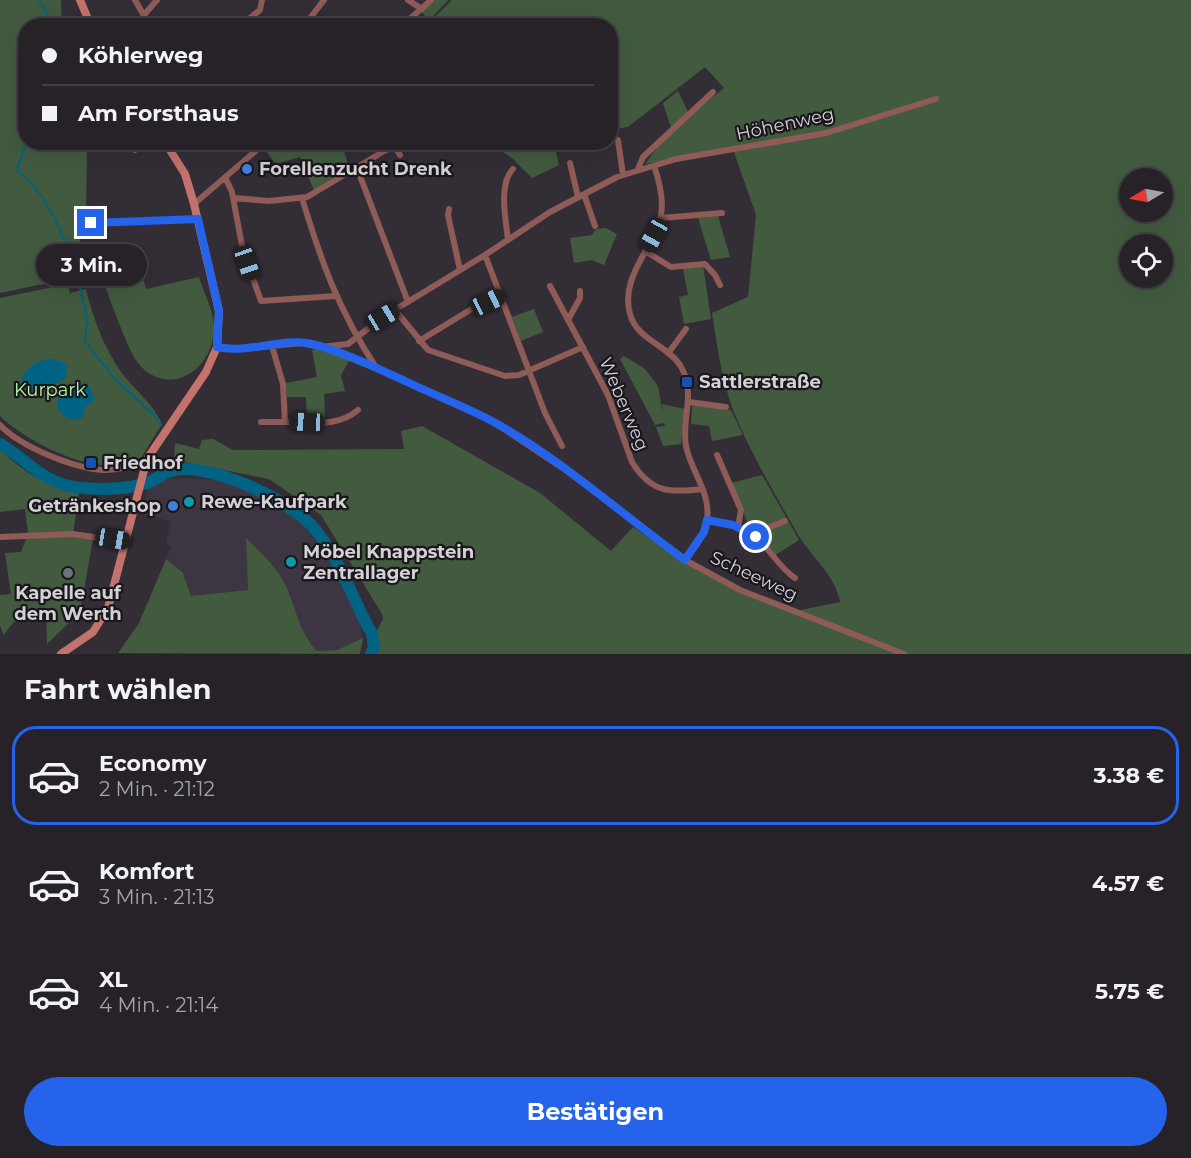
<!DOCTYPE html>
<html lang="de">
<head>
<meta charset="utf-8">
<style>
	body { margin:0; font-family:Montserrat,sans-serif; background:#322f34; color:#f1f3f6; height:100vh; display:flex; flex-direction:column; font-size:22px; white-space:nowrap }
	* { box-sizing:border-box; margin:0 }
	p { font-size:20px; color:#a4a4a8 }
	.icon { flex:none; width:33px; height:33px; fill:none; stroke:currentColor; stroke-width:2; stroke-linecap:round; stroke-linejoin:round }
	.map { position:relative; height:654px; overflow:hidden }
	.panel { display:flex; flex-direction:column; background:#262228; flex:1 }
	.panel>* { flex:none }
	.top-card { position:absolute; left:18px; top:18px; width:600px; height:132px; border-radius:24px; box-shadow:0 6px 24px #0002,0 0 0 2px #423f45; display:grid; align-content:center; height:132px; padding:0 24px; background:#262228 }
	.needle { width:39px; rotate:260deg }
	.tools { position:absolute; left:1119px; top:168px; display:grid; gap:12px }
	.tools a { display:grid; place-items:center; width:54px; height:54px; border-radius:50%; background:#262228; box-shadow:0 6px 24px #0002,0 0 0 2px #423f45; font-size:30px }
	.end { position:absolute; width:27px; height:27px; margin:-14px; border:8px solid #2563eb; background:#fff; box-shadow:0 0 0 3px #fff }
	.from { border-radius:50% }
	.bubble { position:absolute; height:42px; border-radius:21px; background:#262228; box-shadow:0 6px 24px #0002,0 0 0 2px #423f45; font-size:20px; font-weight:700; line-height:42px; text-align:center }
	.car { position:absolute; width:18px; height:36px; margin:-18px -9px; border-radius:8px; box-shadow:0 0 4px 2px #0007; background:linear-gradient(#222 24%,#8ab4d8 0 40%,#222 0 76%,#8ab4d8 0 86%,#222 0) }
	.top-card b { display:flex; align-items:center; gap:21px; height:57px; font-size:22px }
	.top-card b+b { border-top:2px solid #423f45 }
	.top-card i { width:15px; height:15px; background:#f1f3f6 }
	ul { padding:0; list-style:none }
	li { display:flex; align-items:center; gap:18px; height:99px; margin:0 12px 9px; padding:0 12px; border:3px solid transparent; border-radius:24px }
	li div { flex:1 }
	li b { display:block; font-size:22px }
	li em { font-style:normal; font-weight:700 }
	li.on { border-color:#2563eb }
	li>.icon { width:54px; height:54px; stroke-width:1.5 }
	h2 { padding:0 24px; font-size:27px; line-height:72px }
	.button { display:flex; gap:12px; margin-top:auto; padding:12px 24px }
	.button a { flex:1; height:69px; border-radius:36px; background:#2563eb; color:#fff; font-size:24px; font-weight:700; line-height:69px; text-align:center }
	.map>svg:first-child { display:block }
</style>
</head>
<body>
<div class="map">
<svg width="1191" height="654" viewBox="0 0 1191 654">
	<rect width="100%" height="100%" fill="#332e36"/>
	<path fill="#3d3542" d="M177 478 238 481 266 495 297 518 316 541 334 569 358 615 363 638 337 650 317 651 306 640 285 585 246 539 248 590 191 596 183 573 166 559 171 547 166 543 171 521 141 514 149 482Z"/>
	<path fill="#425b3f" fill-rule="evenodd" d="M0 0H61L62 25 26 26V142L85 143 87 148 86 210 77 221 85 275 0 293Z
		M430 0H448L429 21 421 11Z
		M452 0H1191V654H365L383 619 382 614 321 515 269 479 174 460 175 443 199 449 202 440 213 439 233 450 404 449 401 431 422 426 540 493 611 551 633 527 683 562 796 611 840 602C835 574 811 557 797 533 774 492 749 451 732 407 721 377 717 344 712 313L748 297 756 215 734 152 645 164 668 133 724 88 705 67 628 127 614 129 610 115V26L432 25 430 22ZM1130 178H1162V212H1130ZM1130 244H1162V278H1130Z
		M678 91 688 112 671 128 663 103Z
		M273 143H298L302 148 307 145 304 143H342L349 168 314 190 300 157 276 164 265 150Z
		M489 143H554L559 165 532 178 512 158Z
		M718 216 730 257 711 260 698 218Z
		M606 228 617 234 604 265 592 260 574 263 570 238 592 235 596 229Z
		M703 265 711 319 684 324 679 297 688 295 683 269Z
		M139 266 146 289 199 277C204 294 215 313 214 330 212 373 166 398 138 363 126 347 109 295 100 273Z
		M68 284 70 293 86 289C93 319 104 347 121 372 134 390 153 403 162 424L141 458C129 461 117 466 104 465 72 464 23 438 0 416V298Z
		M534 309 543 332 521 341 512 317Z
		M318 348 349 361 341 375 345 391 324 394 325 419 307 420 306 397H287L286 383 317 377 312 350Z
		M624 356 645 369 658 386 663 415 662 404 685 409 681 444 663 446 656 427 665 426 664 423 655 425 620 359Z
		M692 405 731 410 743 435 712 441 709 426 691 424Z
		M0 450C27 474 43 485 79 493L73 534 93 539 80 612 47 644 46 613C24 611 16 617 4 635L0 626V595L11 594 5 553 21 552 28 534 25 509 0 512Z
		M762 475 799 540 774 556 760 536 761 527 750 528 731 483Z
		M246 538C261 553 276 566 285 584 296 607 299 633 317 651L337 650 363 638 360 654 118 653 139 623 166 559 183 573 191 596 248 590Z"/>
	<path fill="#016383" d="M54 359 67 364 66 379 52 385 46 382 36 389 25 387 21 377C30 365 38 359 54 359Z
		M89 386 95 400 86 406 83 417C71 423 64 418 57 407L58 395 75 387Z"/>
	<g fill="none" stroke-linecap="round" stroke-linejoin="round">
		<path stroke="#016383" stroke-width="2" d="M39 0 54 26
			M26 142 17 171C55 197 78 271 86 314 88 322 86 333 85 341L114 378 155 416 161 425
			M169 464 172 470"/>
		<path stroke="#016383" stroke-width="12" d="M0 444C26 459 42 482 74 487 98 490 124 490 147 483 156 480 163 473 171 471 206 460 289 500 312 526 338 554 353 601 372 634L374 647 371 654"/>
		<path stroke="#8f5b57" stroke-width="6" d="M135 0 150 26
			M408 0 422 9
			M144 15 157 0
			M240 26 260 10 262 0
			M304 26 324 0
			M402 26 431 0
			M618 140 623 175
			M122 142 135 150
			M570 163 578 197
			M654 166C660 183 665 202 660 220 651 251 620 278 630 314 637 340 666 344 680 365 697 392 681 418 686 446 691 472 711 492 707 520 705 536 694 548 685 560
			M357 168 408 302
			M638 169 643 157 713 92
			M226 179 232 192 243 251 261 301 336 296
			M584 194 595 226
			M234 198 269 201 307 197 386 150 395 147 400 155
			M302 198C322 264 339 311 377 369
			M194 204 266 142
			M449 209 448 215 460 270
			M661 218 722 213
			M87 223 198 219
			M508 240C506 221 498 184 513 169
			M645 251 671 267 705 264 715 275 720 285
			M485 255 545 413 562 446
			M550 286 608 395 632 462C651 493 670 493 703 489
			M395 310 428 350 505 376 519 375 583 347
			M568 320 580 298V291
			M419 341 470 310 501 295
			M217 347 242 349 301 343 321 347 348 344 383 317 485 255 550 212 617 177 676 159 826 133 936 99
			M324 348 378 369 492 421 570 473 685 560 740 590 904 654
			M669 352 686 329
			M689 402 726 407
			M261 422H285L283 384 272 346
			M285 422C311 422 337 428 358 410
			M0 425C21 447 73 468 103 470 118 470 131 465 145 465
			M717 455 741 510 738 527
			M707 520C722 523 740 524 752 534 769 546 777 566 795 578
			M753 534 785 521
			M0 537 73 534 127 542"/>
		<path stroke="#c3726c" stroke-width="8" d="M80 0 91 26
			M61 654 93 632 108 608 147 459 206 372 217 347 219 311 194 204 185 174 165 142"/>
	</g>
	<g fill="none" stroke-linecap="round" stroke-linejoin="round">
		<path stroke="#2563eb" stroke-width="8" d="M91 223 198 219 219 311 217 347C249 354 283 337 312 344 344 352 376 368 405 381 434 395 464 406 492 421 561 459 621 514 685 560L704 532 707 520 733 525 756 537"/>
	</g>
	<g fill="#3f7fe0" stroke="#19171b" stroke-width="2">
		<circle cx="247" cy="169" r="6"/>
		<circle cx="173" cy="506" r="6"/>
	</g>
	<g fill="#1a4fb4" stroke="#19171b" stroke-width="2">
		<rect x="681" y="376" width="12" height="12" rx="3"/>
		<rect x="85" y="457" width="12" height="12" rx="3"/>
	</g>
	<g fill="#0f9aa8" stroke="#19171b" stroke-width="2">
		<circle cx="189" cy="502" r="6"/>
		<circle cx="291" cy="562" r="6"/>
	</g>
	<circle fill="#6b7280" stroke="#19171b" stroke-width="2" cx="68" cy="573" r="6"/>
	<g text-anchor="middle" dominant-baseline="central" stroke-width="4.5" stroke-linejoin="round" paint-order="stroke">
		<g font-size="18" fill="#d4d1d6" stroke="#19171b">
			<text transform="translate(785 124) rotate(-12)">Höhenweg</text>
			<text transform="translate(624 404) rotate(67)">Weberweg</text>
			<text transform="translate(754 576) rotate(25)">Scheeweg</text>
		</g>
		<g font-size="18" font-weight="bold" fill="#d4d1d6" stroke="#19171b" text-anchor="start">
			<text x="259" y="169">Forellenzucht Drenk</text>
			<text x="699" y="382">Sattlerstraße</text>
			<text x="103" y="463">Friedhof</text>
			<text x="201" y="502">Rewe-Kaufpark</text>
			<text x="161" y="506" text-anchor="end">Getränkeshop</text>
			<text x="303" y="552">Möbel Knappstein<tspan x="303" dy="21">Zentrallager</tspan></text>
			<text x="68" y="593" text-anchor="middle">Kapelle auf<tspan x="68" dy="21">dem Werth</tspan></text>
		</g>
		<g font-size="18" fill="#b0f5aa" stroke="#19171b">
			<text x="50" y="390">Kurpark</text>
		</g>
	</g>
</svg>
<div class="tools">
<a><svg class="needle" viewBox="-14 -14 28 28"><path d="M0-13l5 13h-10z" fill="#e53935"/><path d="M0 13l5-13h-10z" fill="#a4a4a8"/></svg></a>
<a><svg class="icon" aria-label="locate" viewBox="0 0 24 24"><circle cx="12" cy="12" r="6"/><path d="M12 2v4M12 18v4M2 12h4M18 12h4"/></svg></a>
</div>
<i class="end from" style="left:756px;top:537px"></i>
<i class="end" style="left:91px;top:223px"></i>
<div class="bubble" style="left:36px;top:244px;width:111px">3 Min.</div>
<i class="car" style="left:654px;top:235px;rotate:209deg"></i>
<i class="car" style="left:247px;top:263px;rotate:161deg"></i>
<i class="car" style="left:488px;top:302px;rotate:65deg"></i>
<i class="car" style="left:383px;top:317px;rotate:59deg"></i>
<i class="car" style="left:307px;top:422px;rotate:272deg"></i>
<i class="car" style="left:113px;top:539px;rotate:100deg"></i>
<div class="top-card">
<b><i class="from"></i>Köhlerweg</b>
<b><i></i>Am Forsthaus</b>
</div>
</div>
<section class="panel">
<h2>Fahrt wählen</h2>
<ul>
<li class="on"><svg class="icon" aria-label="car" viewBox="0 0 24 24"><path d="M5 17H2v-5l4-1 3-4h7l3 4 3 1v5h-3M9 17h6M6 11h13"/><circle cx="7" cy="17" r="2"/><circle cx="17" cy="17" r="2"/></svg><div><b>Economy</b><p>2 Min. · 21:12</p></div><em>3.38 €</em></li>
<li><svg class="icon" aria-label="car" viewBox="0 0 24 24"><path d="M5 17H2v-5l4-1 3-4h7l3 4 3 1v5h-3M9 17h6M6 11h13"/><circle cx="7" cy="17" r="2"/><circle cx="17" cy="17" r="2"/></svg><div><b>Komfort</b><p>3 Min. · 21:13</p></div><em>4.57 €</em></li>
<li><svg class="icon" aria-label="car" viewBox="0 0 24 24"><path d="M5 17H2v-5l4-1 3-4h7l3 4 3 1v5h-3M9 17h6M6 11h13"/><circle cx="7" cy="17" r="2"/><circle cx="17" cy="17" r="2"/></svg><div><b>XL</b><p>4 Min. · 21:14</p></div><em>5.75 €</em></li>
</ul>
<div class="button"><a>Bestätigen</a></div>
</section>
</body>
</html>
